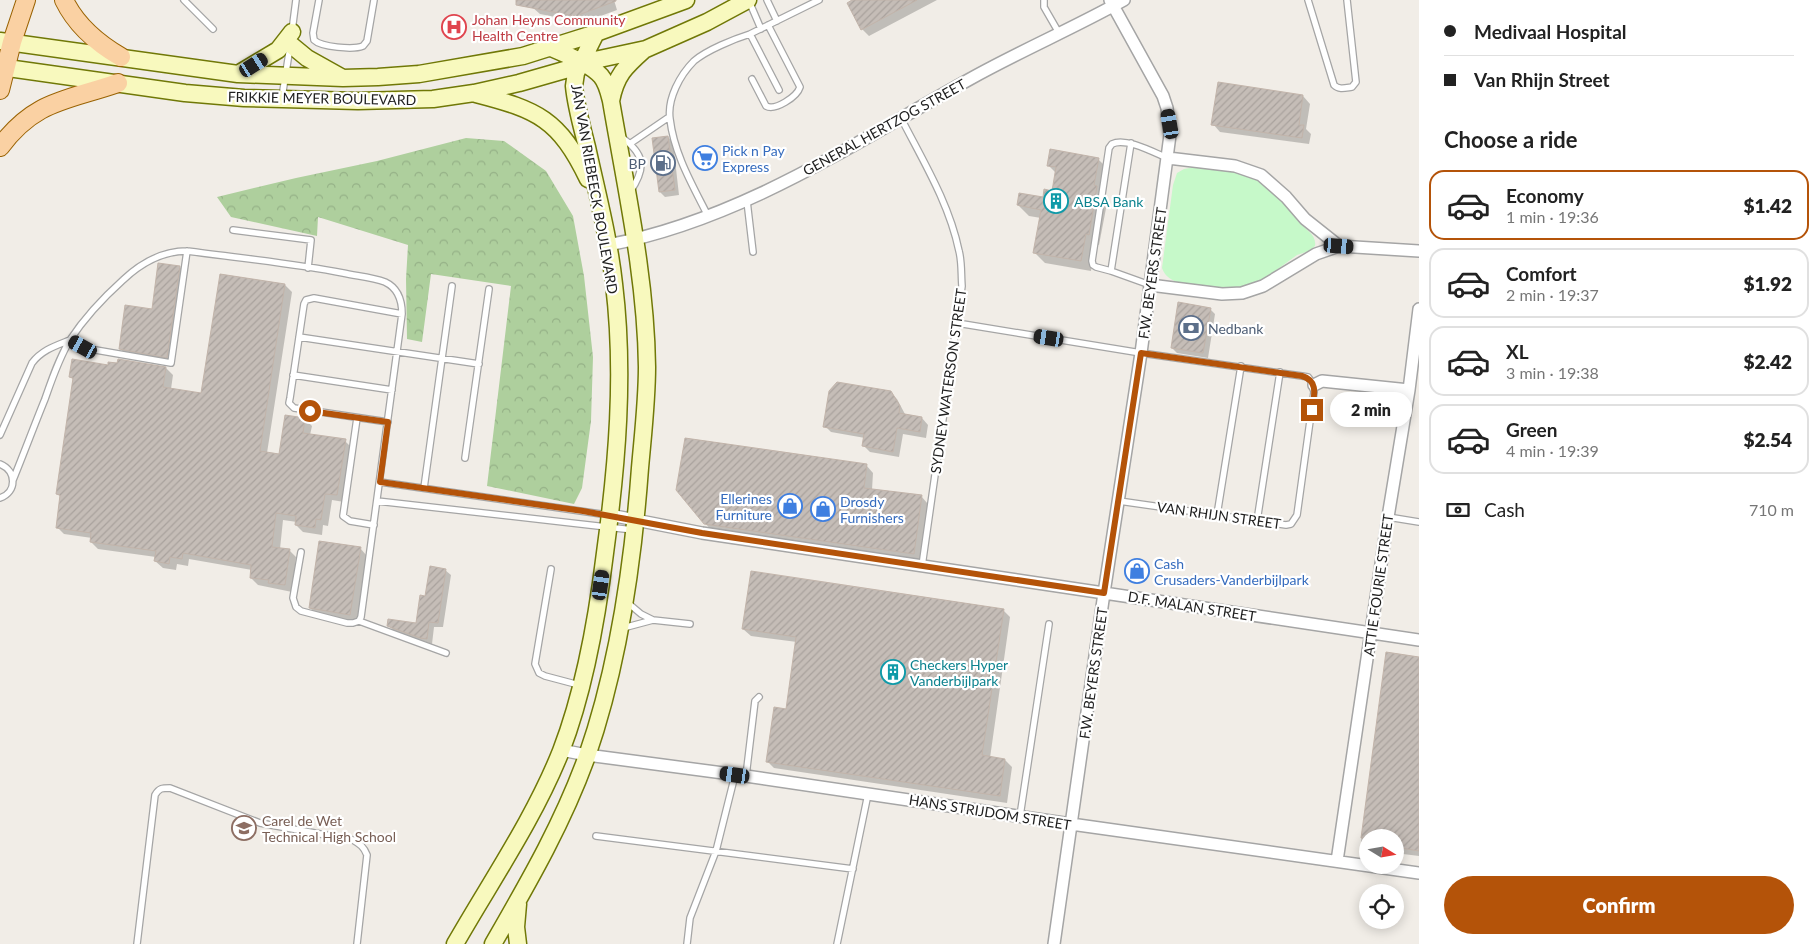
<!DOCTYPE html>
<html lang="en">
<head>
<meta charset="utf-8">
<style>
	body { margin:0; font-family:Lato,sans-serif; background:#f6f6f6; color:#222; height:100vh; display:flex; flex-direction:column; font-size:19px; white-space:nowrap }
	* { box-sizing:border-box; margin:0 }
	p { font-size:16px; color:#767676 }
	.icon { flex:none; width:28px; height:28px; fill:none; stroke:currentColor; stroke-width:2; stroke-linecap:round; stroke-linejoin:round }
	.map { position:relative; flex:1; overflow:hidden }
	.sheet { display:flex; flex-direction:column; background:#fff; width:400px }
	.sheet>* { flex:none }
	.banner { display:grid; align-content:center; height:110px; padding:0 25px; background:#fff }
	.needle { width:32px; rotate:101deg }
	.tools { position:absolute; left:1359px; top:829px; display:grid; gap:10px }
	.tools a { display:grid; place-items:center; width:45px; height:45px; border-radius:50%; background:#fff; box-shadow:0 2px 12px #0003; font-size:25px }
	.end { position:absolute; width:22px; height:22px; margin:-11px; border:6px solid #b45309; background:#fff; box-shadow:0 0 0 2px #fff }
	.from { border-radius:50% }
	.bubble { position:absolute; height:35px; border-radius:18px; background:#fff; box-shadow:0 2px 12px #0003; font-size:16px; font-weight:800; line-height:35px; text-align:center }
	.car { position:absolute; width:15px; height:30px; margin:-15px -8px; border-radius:6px; box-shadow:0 0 4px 1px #0007; background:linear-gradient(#222 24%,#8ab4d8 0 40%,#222 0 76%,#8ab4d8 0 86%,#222 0) }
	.banner b { display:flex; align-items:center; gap:18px; height:48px; font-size:19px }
	.banner b+b { border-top:1px solid #e0e0e0 }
	.banner i { width:12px; height:12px; background:#222 }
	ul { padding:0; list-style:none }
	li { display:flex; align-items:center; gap:15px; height:70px; margin:0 10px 8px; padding:0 15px; border:2px solid #e0e0e0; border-radius:15px }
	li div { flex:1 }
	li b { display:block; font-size:19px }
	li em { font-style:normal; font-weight:800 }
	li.selected { border-color:#b45309 }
	li>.icon { width:45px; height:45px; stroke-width:1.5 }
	h2 { padding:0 25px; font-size:22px; line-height:60px }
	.pay { display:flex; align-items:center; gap:12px; height:55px; padding:0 25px; font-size:19px }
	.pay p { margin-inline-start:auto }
	.action { display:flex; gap:10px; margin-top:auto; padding:10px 25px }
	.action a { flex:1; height:58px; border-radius:30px; background:#b45309; color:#fff; font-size:20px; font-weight:800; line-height:58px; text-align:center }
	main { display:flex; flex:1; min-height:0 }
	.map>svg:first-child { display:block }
</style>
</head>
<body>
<main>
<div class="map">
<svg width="1419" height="944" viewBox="0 0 1419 944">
	<defs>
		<pattern id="forest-crowns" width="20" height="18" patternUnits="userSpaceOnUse" patternTransform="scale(1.25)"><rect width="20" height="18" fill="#aecf9d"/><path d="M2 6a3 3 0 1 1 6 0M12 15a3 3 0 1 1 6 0" fill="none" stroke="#95b187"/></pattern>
		<pattern id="building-hatch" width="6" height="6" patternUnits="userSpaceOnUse" patternTransform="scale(1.25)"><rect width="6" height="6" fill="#c5bdb7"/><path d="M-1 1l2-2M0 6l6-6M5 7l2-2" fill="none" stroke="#a9a29d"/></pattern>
	</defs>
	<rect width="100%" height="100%" fill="#f1ede7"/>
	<path fill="url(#forest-crowns)" d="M466 138 504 141 546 171 573 216 584 276 593 357 591 421 582 488 574 504 487 486 511 286 431 274 422 342 407 339 406 279 408 245 318 217 317 236 231 217 217 197 296 178 377 161Z"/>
	<path fill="#c6f9c9" d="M1195 167C1219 170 1250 169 1269 186 1282 196 1289 210 1299 222 1305 229 1317 235 1315 246L1309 251 1297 255 1260 282 1233 290 1176 282C1169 278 1165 276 1162 268L1173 185 1177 173 1184 169Z"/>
	<path fill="#0003" d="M534 0H614L617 10 587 21V23L540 14 532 7Z
		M855 0H937L869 36 862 29Z
		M1303 96 1310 104 1306 129 1311 134 1309 144 1220 132 1213 124Z
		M668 137 673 142 679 195 665 197 660 192Z
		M1098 159 1109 170 1105 195 1108 198 1099 245 1096 244 1091 271 1045 263 1034 252 1041 218 1029 216 1018 205 1044 198 1053 192 1056 173 1048 165Z
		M180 267 187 275 174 364 128 356 120 349 153 311Z
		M221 275 285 285 292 292 267 453 280 455 305 419 312 426 310 435 345 441 352 448 344 502 332 500 328 526 323 525 322 535 303 532 296 525 297 522 283 520 280 549 289 550 296 557 292 592 258 585 251 578 252 570 189 559 188 566 177 564 176 570 163 568 155 561 156 557 98 549 91 542 92 538 64 534 57 527 61 497 57 494 74 380 70 377 118 365 119 360 166 368 173 375 171 389 203 394Z
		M1210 309 1215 314 1208 358 1177 353 1172 348Z
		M890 392 897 399 906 416 922 418 928 425 926 438 903 434 899 457 870 452 863 445 865 438 831 432 825 426Z
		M866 465 873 473 872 490 921 496 928 504 921 561 712 531 705 523Z
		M360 548 367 556 357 621 317 615 310 608Z
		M445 570 451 575 443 627H434L432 644 394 631 389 626 417 624 427 597Z
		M1003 610 1010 617 990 758 1005 760 1012 767 1007 803 774 768 767 761 787 710 797 642 751 636 743 629Z
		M1387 654 1419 659V856L1395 853V838H1368V848L1361 842Z"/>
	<path fill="url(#building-hatch)" stroke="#c2b4aa" d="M516 0H616V1L581 14 580 17 516 5Z
		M852 0H917L861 30 847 3Z
		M1218 82 1303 95 1299 125H1304L1302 138 1211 125Z
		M668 136 675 190 659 192 652 138Z
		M1050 149 1099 158 1094 185 1097 186 1089 235 1086 234 1081 261 1033 253 1041 210 1017 205 1019 193 1043 197 1044 189 1052 191 1056 167 1047 166Z
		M158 263 180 266 167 358 119 349 125 305 152 309Z
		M220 274 285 284 260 451 279 454 285 415 305 418 303 433 346 439 337 495 325 494 321 520 316 519 315 528 295 525 296 516 276 513 272 547 290 549 285 585 268 583 269 580 250 578 251 565 183 553 182 559 170 557 169 564 154 561 156 551 90 542 91 533 56 528 60 495 56 494 73 378 69 377 72 359 108 365V362L117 363 118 359 166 367 163 387 201 393Z
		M1178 302 1211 308 1203 353 1171 348Z
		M837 382 891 391 900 406 899 413 922 417 920 432 897 428 893 452 862 446 864 434 823 427 829 391Z
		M685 438 867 464 864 488 922 495 914 554 704 524 676 490Z
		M319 541 361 547 350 615 309 608Z
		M430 566 446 569 438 623 429 622 427 639 420 638 387 626 388 619 416 623 420 595 425 596Z
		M751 571 1004 609 982 755 1005 759 1000 796 766 762 774 707 786 709 796 637 742 629Z
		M1386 652 1419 657V851L1395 847V838H1361Z"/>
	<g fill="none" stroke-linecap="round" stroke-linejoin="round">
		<defs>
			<path id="lane" d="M184 0 213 29
				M319 0 313 33 314 40C321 47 353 50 363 46L367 41 374 0
				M767 0 777 21
				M1044 0V7L1059 33
				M1308 0 1334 85C1339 90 1345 88 1352 87L1356 82 1347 0
				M749 1 761 29
				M292 31 296 0
				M750 34 779 90
				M752 79 766 106C775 111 797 97 800 87L768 25
				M282 97 290 47
				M901 118C923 161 949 203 959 251 962 262 961 275 962 286L922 566
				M620 136C645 154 647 167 630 192
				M631 143 669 117
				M747 201 753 252
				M708 216C693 186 674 154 670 119 667 99 680 75 694 61 707 50 734 39 750 34L819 0
				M233 230 311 240 308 268
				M1111 271 1131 143
				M1150 285 1111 271 1096 267 1093 265 1092 261 1109 148 1112 144C1125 137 1153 152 1167 158
				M957 323 1141 353 1302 376 1308 377 1311 381 1314 392 1297 515 1291 524 1286 525 1119 501
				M299 337 479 364
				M293 375 392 390
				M357 418 343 516 350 521 374 525
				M388 422 294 408 289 403 290 398 304 304 306 300 314 298 402 314
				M0 435 32 363C42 350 55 346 70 340L90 349 171 363 187 251
				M465 458 489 289
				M0 464C17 471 17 492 0 498
				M13 480C24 453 34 426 45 399 52 379 59 358 70 340 85 317 103 298 123 280 141 263 161 251 187 251 239 258 292 263 343 273 356 276 372 277 385 282 398 288 402 300 402 314L361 617 359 621 353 623H347L301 611 296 607 293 598 301 552
				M380 482 608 515
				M424 488 452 286
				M377 501 633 530
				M1217 515 1241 366
				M1388 517 1419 522
				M1257 521 1280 372
				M551 569 535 664 539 673 545 676 579 685
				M628 603 641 614 653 620
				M359 621 446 653
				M623 628 653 620 690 624
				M746 776 755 701 759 697
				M1020 816 1049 624
				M596 836 853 869
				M137 944 155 795C159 788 162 788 170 788L260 823 353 840C360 844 364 847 367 855L357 944
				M687 944 690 918 716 851 735 775
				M837 944 868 794"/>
			<path id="street" d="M1168 158 1235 166 1261 175 1286 197 1305 219 1339 246
				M608 245C741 220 854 143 970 79 1020 51 1074 28 1124 0
				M1150 285 1222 294 1242 293 1263 286 1316 254 1339 246 1419 251
				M1314 385 1322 381 1409 390
				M610 515 702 533 1419 640
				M561 750 587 755 746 776 1071 824 1419 873
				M1337 861 1388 517 1409 390 1419 309
				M1054 944 1104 593 1141 353 1170 135 1167 108 1163 96 1110 0"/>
			<path id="secondary" d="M0 41 238 74 343 78 378 77 419 74 523 56 596 33 686 0
				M290 44 307 58 341 77
				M0 67 185 93 244 98 358 101 433 99 474 93 519 83 568 69 581 63 646 49 707 22 748 0
				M238 74 278 50 292 32
				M476 94C538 110 559 119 588 179
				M611 101C616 75 625 67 644 50
				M518 904 516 927 518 944
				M455 944C491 881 534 819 561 751 585 689 597 619 605 553 617 465 625 374 614 284 609 238 597 193 587 147 582 127 576 107 574 86L576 73 596 33
				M493 944C528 883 563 823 587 756 619 664 633 564 640 468 643 434 647 400 647 367 646 278 626 189 611 101 609 93 607 83 601 76 589 63 568 56 552 48"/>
			<path id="primary" d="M64 0C76 25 97 43 121 57
				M0 90 12 42 26 0
				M0 147C35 100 66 101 118 83"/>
		</defs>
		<use href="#lane" stroke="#a5a5a5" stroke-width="8"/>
		<use href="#street" stroke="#a5a5a5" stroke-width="14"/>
		<use href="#secondary" stroke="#707807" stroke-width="19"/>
		<use href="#primary" stroke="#9a6303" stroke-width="20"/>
		<use href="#lane" stroke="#fff" stroke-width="5.5"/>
		<use href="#street" stroke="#fff" stroke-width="11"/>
		<use href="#secondary" stroke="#f8f9be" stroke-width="16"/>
		<use href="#primary" stroke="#fad1a3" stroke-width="18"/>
	</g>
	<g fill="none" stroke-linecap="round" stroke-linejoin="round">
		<path stroke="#b45309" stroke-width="6" d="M310 411 388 422 380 482 583 511 702 533 1104 593 1141 353 1302 376C1319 381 1314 396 1312 410"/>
	</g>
	<defs>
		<symbol id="hospital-ring" viewBox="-11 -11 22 22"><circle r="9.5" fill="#fff" stroke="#e0444e" stroke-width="1.5"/><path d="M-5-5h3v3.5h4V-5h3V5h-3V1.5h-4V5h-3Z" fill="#e0444e"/></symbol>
		<symbol id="supermarket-ring" viewBox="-11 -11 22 22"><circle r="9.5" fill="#fff" stroke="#3f7fe0" stroke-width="1.5"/><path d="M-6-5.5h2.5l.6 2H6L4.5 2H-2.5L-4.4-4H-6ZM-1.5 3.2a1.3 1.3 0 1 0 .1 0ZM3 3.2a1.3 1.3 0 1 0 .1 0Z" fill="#3f7fe0"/></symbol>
		<symbol id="fuel-ring" viewBox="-11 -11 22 22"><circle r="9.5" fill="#fff" stroke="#5c6f8a" stroke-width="1.5"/><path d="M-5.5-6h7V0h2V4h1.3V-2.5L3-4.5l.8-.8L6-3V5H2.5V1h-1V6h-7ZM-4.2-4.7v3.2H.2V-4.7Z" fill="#5c6f8a"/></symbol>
		<symbol id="building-ring" viewBox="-11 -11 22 22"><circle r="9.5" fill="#fff" stroke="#0f9aa8" stroke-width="1.5"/><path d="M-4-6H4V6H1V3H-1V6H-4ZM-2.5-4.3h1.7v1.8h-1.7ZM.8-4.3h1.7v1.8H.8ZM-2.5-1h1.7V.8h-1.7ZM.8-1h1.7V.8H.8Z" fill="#0f9aa8"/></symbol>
		<symbol id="bank-ring" viewBox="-11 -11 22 22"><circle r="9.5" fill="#fff" stroke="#5c6f8a" stroke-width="1.5"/><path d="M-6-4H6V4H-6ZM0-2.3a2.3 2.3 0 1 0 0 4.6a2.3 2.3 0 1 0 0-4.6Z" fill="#5c6f8a"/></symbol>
		<symbol id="shop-ring" viewBox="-11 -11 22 22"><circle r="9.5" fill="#fff" stroke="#3f7fe0" stroke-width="1.5"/><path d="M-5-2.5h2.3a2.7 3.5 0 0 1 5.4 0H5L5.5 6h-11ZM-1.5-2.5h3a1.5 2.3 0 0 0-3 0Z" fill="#3f7fe0"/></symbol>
		<symbol id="school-ring" viewBox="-11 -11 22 22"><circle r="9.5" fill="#fff" stroke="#8d6e63" stroke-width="1.5"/><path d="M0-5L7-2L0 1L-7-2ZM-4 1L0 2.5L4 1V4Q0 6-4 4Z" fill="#8d6e63"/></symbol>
	</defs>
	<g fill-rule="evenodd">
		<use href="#hospital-ring" x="440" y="13" width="28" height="28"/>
		<use href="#supermarket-ring" x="691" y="144" width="28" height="28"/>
		<use href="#fuel-ring" x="649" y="149" width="28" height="28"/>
		<use href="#building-ring" x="1042" y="187" width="28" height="28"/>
		<use href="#bank-ring" x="1177" y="314" width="28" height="28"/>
		<use href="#shop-ring" x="776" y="492" width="28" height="28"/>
		<use href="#shop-ring" x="809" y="495" width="28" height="28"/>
		<use href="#shop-ring" x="1123" y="557" width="28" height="28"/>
		<use href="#building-ring" x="879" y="658" width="28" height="28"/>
		<use href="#school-ring" x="230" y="814" width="28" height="28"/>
	</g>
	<g text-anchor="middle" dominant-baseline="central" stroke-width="4.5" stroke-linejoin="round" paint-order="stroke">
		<g font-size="14" fill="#be3a42" stroke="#fff" text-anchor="start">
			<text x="472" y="19">Johan Heyns Community<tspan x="472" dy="16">Health Centre</tspan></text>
		</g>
		<g font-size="14" fill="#212121" stroke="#fff">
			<text transform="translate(322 98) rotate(1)">FRIKKIE MEYER BOULEVARD</text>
			<text transform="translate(884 127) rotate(-29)">GENERAL HERTZOG STREET</text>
			<text transform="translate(595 189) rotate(80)">JAN VAN RIEBEECK BOULEVARD</text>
			<text transform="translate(1152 273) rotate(-82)">F.W. BEYERS STREET</text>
			<text transform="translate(948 381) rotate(-82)">SYDNEY WATERSON STREET</text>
			<text transform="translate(1219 515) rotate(8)">VAN RHIJN STREET</text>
			<text transform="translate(1378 585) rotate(-82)">ATTIE FOURIE STREET</text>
			<text transform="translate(1192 606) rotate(9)">D.F. MALAN STREET</text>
			<text transform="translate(1093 673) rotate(-82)">F.W. BEYERS STREET</text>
			<text transform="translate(990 812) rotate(9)">HANS STRIJDOM STREET</text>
		</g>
		<g font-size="14" fill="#366cbe" stroke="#fff" text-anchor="start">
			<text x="722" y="150">Pick n Pay<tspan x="722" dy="16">Express</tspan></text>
			<text x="772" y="498" text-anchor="end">Ellerines<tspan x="772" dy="16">Furniture</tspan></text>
			<text x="840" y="501">Drosdy<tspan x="840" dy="16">Furnishers</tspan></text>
			<text x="1154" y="563">Cash<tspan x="1154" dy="16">Crusaders-Vanderbijlpark</tspan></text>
		</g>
		<g font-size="14" fill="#4e5e75" stroke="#fff" text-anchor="end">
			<text x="646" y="163">BP</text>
			<text x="1208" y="328" text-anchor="start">Nedbank</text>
		</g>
		<g font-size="14" fill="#0d838f" stroke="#fff" text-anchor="start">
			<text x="1074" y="201">ABSA Bank</text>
			<text x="910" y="664">Checkers Hyper<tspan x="910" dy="16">Vanderbijlpark</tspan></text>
		</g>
		<g font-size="14" fill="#785e54" stroke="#fff" text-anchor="start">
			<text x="262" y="820">Carel de Wet<tspan x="262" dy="16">Technical High School</tspan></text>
		</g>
	</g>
</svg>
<div class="tools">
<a><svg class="needle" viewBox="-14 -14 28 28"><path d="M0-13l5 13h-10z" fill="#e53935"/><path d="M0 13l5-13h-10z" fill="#767676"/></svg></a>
<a><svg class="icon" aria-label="locate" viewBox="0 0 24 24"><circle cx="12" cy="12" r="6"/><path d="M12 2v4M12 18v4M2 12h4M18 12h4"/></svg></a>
</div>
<i class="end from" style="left:310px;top:411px"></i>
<i class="end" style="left:1312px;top:410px"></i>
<div class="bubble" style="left:1330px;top:392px;width:82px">2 min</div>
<i class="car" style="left:254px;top:65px;rotate:58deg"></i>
<i class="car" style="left:1170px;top:124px;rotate:350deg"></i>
<i class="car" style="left:1339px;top:246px;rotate:94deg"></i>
<i class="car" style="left:1049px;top:338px;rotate:279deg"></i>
<i class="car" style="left:83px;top:347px;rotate:299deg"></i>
<i class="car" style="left:601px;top:585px;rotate:8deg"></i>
<i class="car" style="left:735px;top:775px;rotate:278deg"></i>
</div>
<section class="sheet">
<div class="banner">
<b><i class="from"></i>Medivaal Hospital</b>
<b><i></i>Van Rhijn Street</b>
</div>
<h2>Choose a ride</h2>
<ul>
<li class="selected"><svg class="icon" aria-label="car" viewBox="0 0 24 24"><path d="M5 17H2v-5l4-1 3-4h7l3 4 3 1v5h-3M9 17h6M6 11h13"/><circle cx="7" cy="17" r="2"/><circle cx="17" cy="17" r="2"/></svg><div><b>Economy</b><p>1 min · 19:36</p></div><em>$1.42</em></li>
<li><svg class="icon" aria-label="car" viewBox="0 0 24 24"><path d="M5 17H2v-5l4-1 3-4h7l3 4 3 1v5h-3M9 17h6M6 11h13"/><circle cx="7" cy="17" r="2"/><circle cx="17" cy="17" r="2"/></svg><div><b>Comfort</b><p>2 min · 19:37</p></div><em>$1.92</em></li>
<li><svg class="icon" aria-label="car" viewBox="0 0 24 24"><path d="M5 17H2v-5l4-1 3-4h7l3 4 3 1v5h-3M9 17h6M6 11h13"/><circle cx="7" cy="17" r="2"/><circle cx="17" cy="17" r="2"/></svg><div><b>XL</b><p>3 min · 19:38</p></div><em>$2.42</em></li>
<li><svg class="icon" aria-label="car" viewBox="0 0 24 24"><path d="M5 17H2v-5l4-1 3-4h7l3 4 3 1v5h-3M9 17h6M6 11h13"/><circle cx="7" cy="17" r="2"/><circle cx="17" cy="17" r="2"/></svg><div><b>Green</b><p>4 min · 19:39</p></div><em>$2.54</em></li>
</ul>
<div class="pay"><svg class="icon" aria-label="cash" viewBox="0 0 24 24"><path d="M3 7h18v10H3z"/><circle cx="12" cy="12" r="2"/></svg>Cash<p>710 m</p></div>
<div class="action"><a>Confirm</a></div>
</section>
</main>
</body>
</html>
